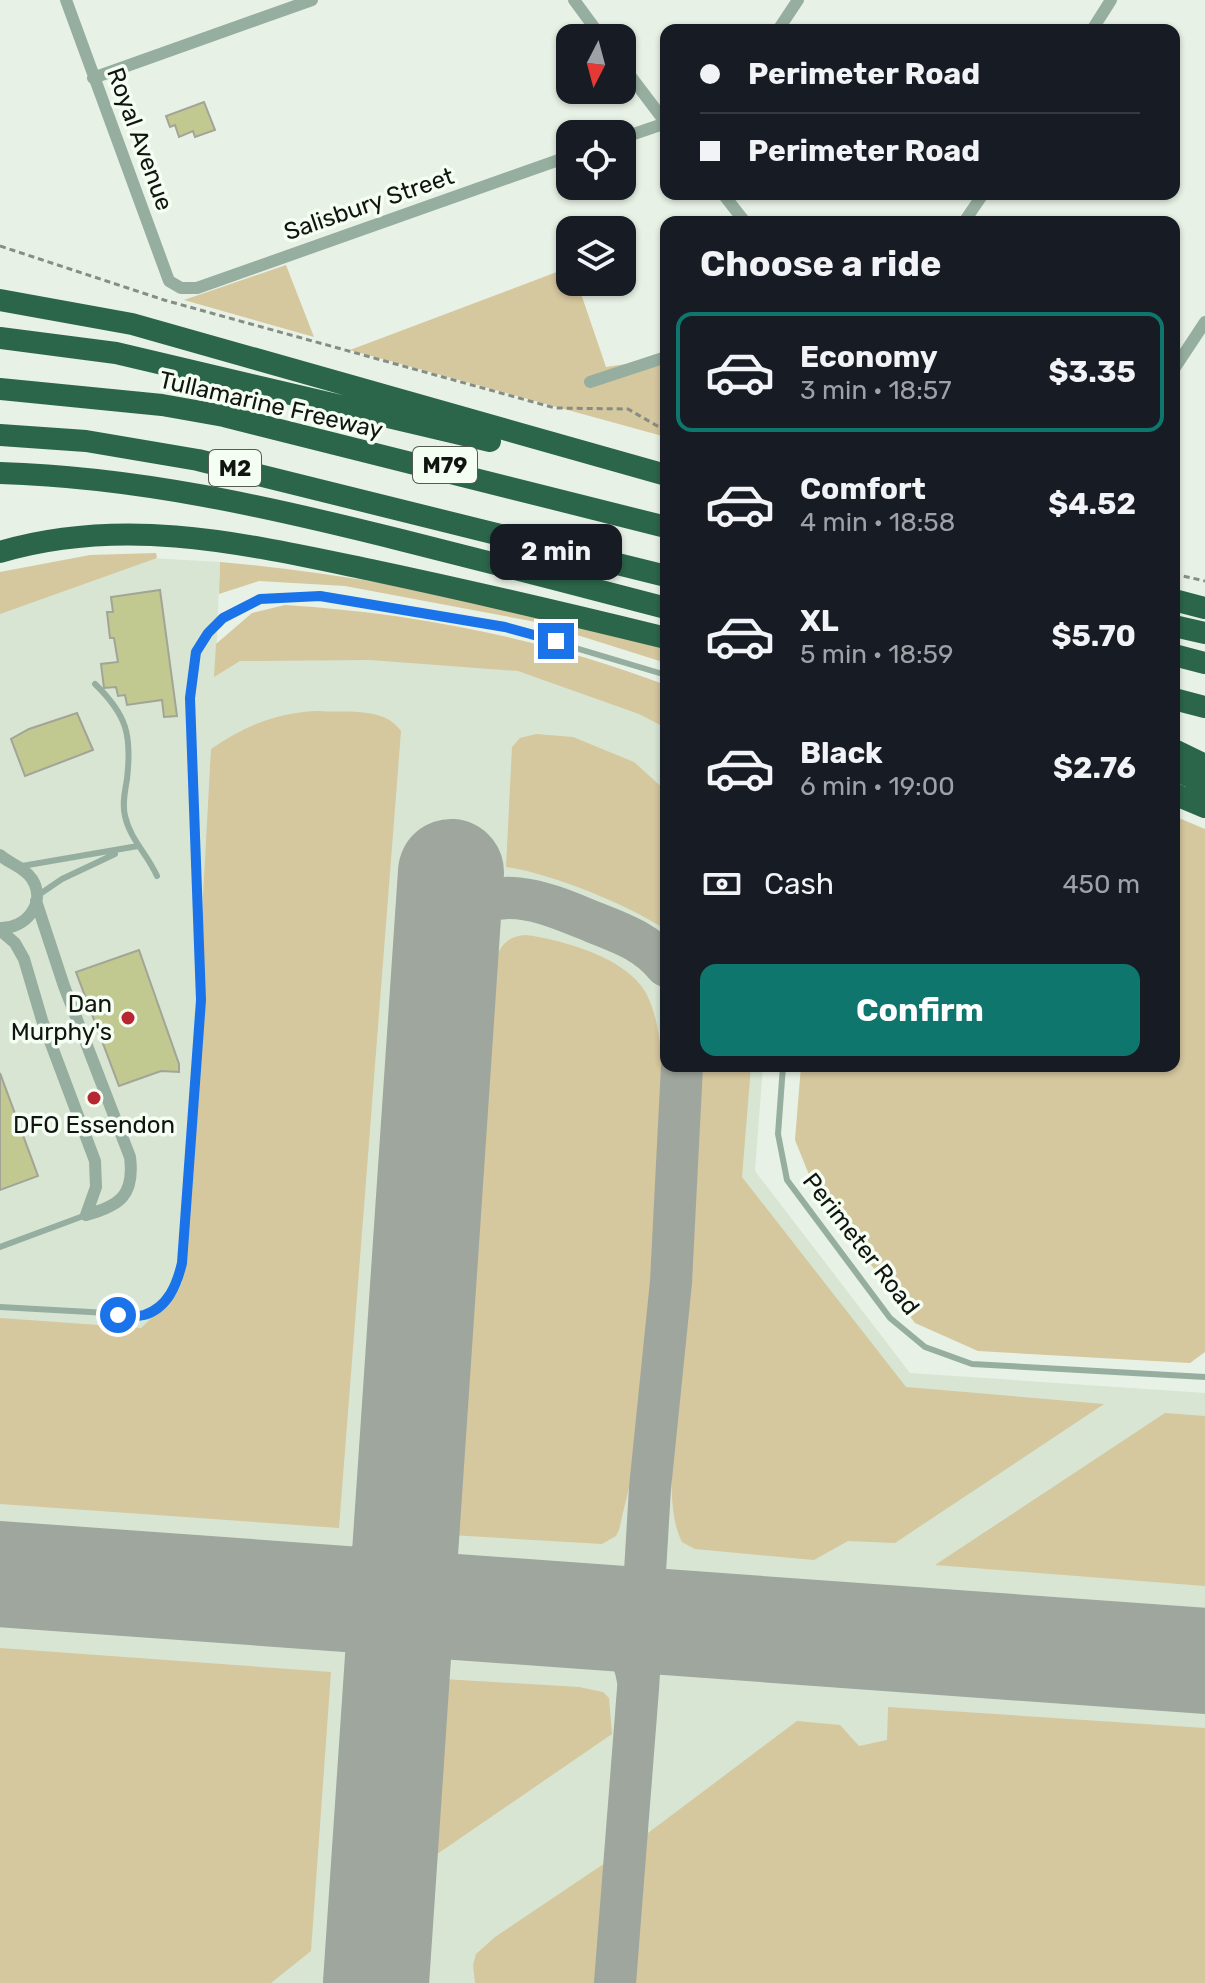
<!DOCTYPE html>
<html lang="en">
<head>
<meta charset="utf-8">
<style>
	body { margin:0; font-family:Rubik,sans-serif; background:#242831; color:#f1f3f6; height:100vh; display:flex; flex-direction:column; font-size:30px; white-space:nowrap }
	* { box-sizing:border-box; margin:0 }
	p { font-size:26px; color:#9ea1a6 }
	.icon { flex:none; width:44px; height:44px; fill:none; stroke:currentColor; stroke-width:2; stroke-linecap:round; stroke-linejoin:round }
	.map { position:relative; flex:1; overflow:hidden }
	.sheet { position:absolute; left:660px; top:216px; width:520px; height:856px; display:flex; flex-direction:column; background:#171b24; border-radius:16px; box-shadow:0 2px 6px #0004 }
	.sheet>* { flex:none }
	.guide { position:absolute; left:660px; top:24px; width:520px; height:176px; border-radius:16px; box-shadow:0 2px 6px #0004; display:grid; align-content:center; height:176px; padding:0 40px; background:#171b24 }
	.needle { width:52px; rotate:186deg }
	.fabs { position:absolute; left:556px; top:24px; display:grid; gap:16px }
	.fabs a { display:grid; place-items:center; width:80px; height:80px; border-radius:16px; background:#171b24; box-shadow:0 2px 6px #0004; font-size:40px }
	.end { position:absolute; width:36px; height:36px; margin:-18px; border:10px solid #1a73e8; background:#fff; box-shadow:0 0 0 4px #fff }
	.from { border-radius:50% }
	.bubble { position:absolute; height:56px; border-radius:16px; background:#171b24; box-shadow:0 2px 6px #0004; font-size:26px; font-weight:700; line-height:56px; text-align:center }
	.guide b { display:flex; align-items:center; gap:28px; height:76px; font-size:30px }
	.guide b+b { border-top:2px solid #363941 }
	.guide i { width:20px; height:20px; background:#f1f3f6 }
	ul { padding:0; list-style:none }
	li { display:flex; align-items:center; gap:24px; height:120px; margin:0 16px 12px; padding:0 24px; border:4px solid transparent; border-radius:16px }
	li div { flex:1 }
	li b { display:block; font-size:30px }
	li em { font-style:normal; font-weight:700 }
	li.active { border-color:#0f766e }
	li>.icon { width:72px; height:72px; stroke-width:1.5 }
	h2 { padding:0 40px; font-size:36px; line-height:96px }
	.pay { display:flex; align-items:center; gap:20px; height:88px; padding:0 40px; font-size:30px }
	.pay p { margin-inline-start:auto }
	.primary-button { display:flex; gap:16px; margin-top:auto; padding:16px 40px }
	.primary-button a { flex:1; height:92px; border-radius:16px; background:#0f766e; color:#fff; font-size:32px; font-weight:700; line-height:92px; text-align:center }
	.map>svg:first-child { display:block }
</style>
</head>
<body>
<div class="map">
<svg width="1205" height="1983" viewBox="0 0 1205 1983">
	<rect width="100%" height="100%" fill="#e8f1e5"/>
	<path fill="#d8e5d3" d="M150 558 220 562 216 660 249 617 666 697V1066H763L755 1171 910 1373 1205 1393V1983H0V578Z"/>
	<path fill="#d5c79e" d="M286 265 314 337 184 300Z
		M570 267V282H577L606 367 666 358V437L350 350Z
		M156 553 157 558 0 614V572L90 555Z
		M220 562C371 575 518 609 666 642V663L536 622 345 586 259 581 219 594Z
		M285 605C415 613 545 639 666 685V728L639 714 518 671 370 660 240 661 214 677 216 644 252 613Z
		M317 711C345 713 384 706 401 731L339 1528 0 1504V1318L141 1328 175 1296 182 1283 211 749C245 726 275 713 317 711Z
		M536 734 573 737 634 762 666 791V930C629 905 550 873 506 867L512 747 520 738Z
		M1174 816 1205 829V1352L1190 1363 978 1351 915 1323 816 1192 795 1140 801 1066H1174Z
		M526 935C563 940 629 958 647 995 671 1044 660 1128 657 1181 651 1277 647 1376 632 1471 629 1491 623 1511 619 1530L616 1536 602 1544 451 1535 453 1486 497 956C502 942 511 936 526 935Z
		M699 1066H751L742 1177 906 1387 1104 1404 895 1543 848 1541 814 1560 695 1549 682 1542C660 1499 679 1402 683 1354 690 1258 696 1162 699 1066Z
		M1165 1413 1205 1416V1586L935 1565Z
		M0 1648 331 1672 311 1951 271 1983H0Z
		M443 1679 579 1687 603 1692 609 1698 612 1734 427 1861Z
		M888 1707 1205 1728V1983H635L634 1941 644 1836 797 1721 840 1725 859 1746 887 1740Z
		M605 1863 598 1983H475L473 1965 476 1954 495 1937Z"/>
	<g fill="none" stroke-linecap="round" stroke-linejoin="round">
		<path stroke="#9fa69d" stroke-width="42" d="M443 995C446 973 444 942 458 923 492 877 551 905 593 922 621 933 647 942 666 966
			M584 1617C614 1626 634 1649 638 1681
			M615 1983 638 1689 650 1488 671 1282 682 1066"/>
		<path stroke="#9fa69d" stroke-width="106" d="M0 1574 1205 1661
			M376 1983 451 872"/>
	</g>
	<path fill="#c1c990" stroke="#a2a497" stroke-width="2" d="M204 102 215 130 195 137 193 131 179 137 175 125 170 127 166 116Z
		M160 590 177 716 164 717 162 700 127 705 125 695 118 696 116 687 104 688 101 664 118 662 114 638H110L107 612H113L111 597Z
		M77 713 93 750 25 776 11 739 29 729Z
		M139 950 179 1064V1072L161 1071 119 1086 76 972Z
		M0 1073 38 1176 0 1190Z"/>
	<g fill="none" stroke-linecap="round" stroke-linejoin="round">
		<path stroke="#878d85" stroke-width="3" stroke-dasharray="6 4" stroke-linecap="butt" d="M0 246 164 300 555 408 628 409 666 431
			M1174 574 1205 581"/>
		<path stroke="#96aea0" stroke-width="6" d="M95 684C127 715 132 735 127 779 125 791 122 804 125 816 130 839 148 855 157 876
			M22 866 138 846
			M37 896 62 879 115 854
			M783 1066 778 1134 787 1180 890 1318 925 1347 972 1364 1205 1377
			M0 1247 86 1215
			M0 1307 144 1315 167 1299 177 1284 182 1263 201 1000 190 698 196 652 208 633 223 618 240 608 260 599 285 596H320L505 627 666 675"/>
		<path stroke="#96aea0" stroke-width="12" d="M66 0 169 281 181 288H197L570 156
			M574 0 602 38
			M778 30 798 0
			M1092 30 1111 0
			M622 65 666 123
			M93 78 312 0
			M622 138 666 123
			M723 194 745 222
			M964 222 983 194
			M1174 369 1205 322
			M590 382 666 357
			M0 855C10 864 24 867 32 879 47 903 26 929 0 928
			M36 901 64 986 130 1157C135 1196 119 1206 86 1215
			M0 930 15 943 24 959 42 1020 95 1161 96 1187 86 1215"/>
		<path stroke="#2c664a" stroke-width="22" d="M0 300 132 324 666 475
			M0 338 116 353 490 441
			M0 389 162 405 224 416 666 527
			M0 435 86 441 198 460 666 576
			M0 473C137 477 269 507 401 540 489 562 578 585 666 608
			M0 552C125 515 246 544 371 570 470 591 568 614 666 638
			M1174 600 1205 608
			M1174 626 1205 633
			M1174 655 1205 663
			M1174 699 1205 707
			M1174 750 1205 765
			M1174 769 1205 784
			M1174 794 1205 807"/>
	</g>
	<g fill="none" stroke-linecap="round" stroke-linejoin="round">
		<path stroke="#1a73e8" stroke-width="10" d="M118 1315C126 1315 137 1317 144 1315 168 1308 177 1284 182 1263L201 1000 190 698 196 652 208 633 223 618 260 599 320 596 505 627 556 641"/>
	</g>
	<g fill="#b72631" stroke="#f5fef2" stroke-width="3">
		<circle cx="128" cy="1018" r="8"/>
		<circle cx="94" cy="1098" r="8"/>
	</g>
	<g text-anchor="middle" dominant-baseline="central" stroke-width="7" stroke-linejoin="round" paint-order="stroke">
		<g fill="#f5fef2" stroke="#555a54" stroke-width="2">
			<rect x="413" y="447" width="64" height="36" rx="6"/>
			<rect x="209" y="450" width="52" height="36" rx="6"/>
		</g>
		<g font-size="22" font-weight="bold" fill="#111410">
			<text x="445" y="465">M79</text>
			<text x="235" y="468">M2</text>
		</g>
		<g font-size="24" fill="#111410" stroke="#f5fef2">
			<text transform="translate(140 139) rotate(70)">Royal Avenue</text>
			<text transform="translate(369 204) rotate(-19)">Salisbury Street</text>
			<text transform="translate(271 405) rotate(13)">Tullamarine Freeway</text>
			<text transform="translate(861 1244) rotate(52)">Perimeter Road</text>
		</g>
		<g font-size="24" fill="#111410" stroke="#f5fef2" text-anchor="end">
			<text x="112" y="1004">Dan<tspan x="112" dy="28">Murphy's</tspan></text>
			<text x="94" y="1125" text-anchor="middle">DFO Essendon</text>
		</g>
	</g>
</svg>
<div class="fabs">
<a><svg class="needle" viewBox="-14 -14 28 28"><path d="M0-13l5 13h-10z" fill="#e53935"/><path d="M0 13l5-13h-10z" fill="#9ea1a6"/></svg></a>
<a><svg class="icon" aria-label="locate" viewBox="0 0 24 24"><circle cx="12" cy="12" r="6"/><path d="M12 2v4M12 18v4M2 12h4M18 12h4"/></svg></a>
<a><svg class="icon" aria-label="layers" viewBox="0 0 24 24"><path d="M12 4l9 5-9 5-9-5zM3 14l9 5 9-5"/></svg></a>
</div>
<i class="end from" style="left:118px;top:1315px"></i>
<i class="end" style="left:556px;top:641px"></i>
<div class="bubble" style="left:490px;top:524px;width:132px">2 min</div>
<div class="guide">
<b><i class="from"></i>Perimeter Road</b>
<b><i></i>Perimeter Road</b>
</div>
<section class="sheet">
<h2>Choose a ride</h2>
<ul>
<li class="active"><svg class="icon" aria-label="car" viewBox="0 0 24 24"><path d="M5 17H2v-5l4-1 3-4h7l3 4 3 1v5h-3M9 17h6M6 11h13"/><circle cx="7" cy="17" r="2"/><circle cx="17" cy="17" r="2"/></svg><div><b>Economy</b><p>3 min · 18:57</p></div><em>$3.35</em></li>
<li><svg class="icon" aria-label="car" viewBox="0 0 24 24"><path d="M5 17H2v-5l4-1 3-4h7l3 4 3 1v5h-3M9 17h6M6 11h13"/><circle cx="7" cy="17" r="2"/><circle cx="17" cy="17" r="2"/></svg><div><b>Comfort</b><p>4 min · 18:58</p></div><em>$4.52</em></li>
<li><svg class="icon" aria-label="car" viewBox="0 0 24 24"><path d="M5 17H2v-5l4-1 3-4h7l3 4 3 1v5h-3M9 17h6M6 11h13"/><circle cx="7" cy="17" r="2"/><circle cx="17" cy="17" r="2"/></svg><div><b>XL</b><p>5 min · 18:59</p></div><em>$5.70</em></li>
<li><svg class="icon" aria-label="car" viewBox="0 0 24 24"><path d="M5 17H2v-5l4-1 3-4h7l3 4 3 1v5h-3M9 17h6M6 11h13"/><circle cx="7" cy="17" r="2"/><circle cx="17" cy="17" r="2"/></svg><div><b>Black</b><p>6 min · 19:00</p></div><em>$2.76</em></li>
</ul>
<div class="pay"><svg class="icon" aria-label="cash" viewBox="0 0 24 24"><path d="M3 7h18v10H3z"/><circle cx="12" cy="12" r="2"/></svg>Cash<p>450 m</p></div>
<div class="primary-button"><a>Confirm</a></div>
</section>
</div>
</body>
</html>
